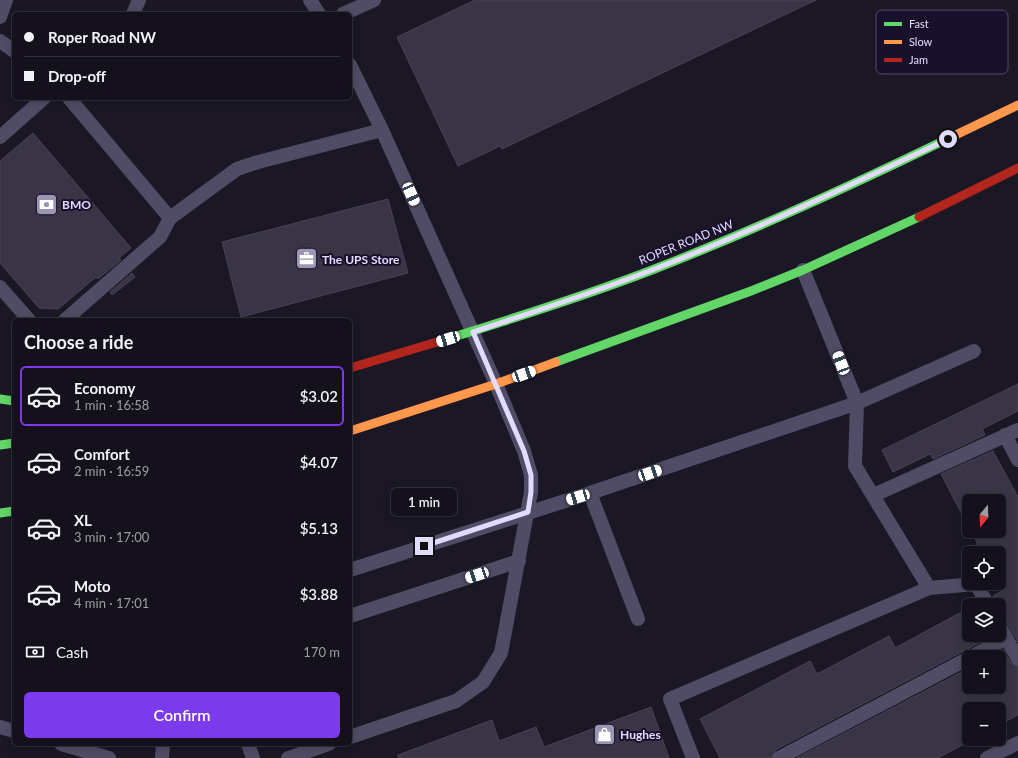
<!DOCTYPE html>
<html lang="en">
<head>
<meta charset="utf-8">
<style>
	body { margin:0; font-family:Lato,sans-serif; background:#211f29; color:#f1f3f6; height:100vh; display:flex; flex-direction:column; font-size:15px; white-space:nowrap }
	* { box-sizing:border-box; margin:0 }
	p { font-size:13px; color:#9d9da3 }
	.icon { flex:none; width:22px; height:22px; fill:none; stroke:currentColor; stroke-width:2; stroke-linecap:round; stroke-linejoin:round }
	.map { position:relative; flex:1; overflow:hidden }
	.panel { position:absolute; left:12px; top:318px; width:340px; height:428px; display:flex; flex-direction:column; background:#14111c; border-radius:6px; box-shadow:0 2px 10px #0003,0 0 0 1px #33313b }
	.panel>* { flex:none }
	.top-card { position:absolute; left:12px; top:12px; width:340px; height:88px; border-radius:6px; box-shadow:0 2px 10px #0003,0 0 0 1px #33313b; display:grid; align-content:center; height:88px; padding:0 12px; background:#14111c }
	.needle { width:26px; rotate:199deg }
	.tools { position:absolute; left:962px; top:494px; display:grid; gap:8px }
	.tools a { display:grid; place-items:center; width:44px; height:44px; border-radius:6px; background:#14111c; box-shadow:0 2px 10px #0003,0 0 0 1px #33313b; font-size:20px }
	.end { position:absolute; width:18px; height:18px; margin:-9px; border:5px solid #e3dbff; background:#111; box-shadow:0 0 0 2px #111 }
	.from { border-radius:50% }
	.bubble { position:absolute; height:28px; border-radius:6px; background:#14111c; box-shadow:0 2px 10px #0003,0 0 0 1px #33313b; font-size:13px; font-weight:600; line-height:28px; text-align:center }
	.car { position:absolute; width:12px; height:24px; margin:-12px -6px; border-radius:5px; box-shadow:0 0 3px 1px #0007; background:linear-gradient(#fff 24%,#345 0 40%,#fff 0 76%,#345 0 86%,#fff 0) }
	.top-card b { display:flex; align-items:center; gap:14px; height:38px; font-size:15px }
	.top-card b+b { border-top:1px solid #33313b }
	.top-card i { width:10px; height:10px; background:#f1f3f6 }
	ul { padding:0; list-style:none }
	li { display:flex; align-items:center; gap:12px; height:60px; margin:0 8px 6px; padding:0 4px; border:2px solid transparent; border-radius:6px }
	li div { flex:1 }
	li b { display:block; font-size:15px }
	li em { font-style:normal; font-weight:600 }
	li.on { border-color:#7c3aed }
	li>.icon { width:36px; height:36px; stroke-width:1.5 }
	h2 { padding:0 12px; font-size:18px; line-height:48px }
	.pay { display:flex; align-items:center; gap:10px; height:44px; padding:0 12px; font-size:15px }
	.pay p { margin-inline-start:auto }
	.button { display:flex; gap:8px; margin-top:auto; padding:8px 12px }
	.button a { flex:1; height:46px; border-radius:6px; background:#7c3aed; color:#fff; font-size:16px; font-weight:600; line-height:46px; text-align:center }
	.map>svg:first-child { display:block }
</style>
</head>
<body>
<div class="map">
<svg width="1018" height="758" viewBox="0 0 1018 758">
	<rect width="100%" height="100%" fill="#1b1725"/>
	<path fill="#3a3546" stroke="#484258" d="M475 0H816L502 149 500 146 458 166 397 37Z
		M33 133 131 248 119 258 121 260 98 279 96 277 58 309 39 308 0 263V161Z
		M388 199 408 273 241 317 222 242Z
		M132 273 135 277 112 295 110 292Z
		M1018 384V411L982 429 985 435 933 459 930 454 893 472 882 450Z
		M993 451 1018 497V642L1006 621 999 617V605H996L993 596 1002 591 998 583 999 553H982L971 531H999V501H969V528L941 474Z
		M969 608V635H994L775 750 771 758H720L700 719 810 661 817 674 889 636 895 648Z
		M1003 649 1011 663 1018 667V715L999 725V709H969V739H973L938 758H797L969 668V687H999V657H989Z
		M651 707 669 758H398V755L492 720 499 741 536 727 544 747Z"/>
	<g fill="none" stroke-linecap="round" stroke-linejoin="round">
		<path stroke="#504c65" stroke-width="14" d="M310 0 319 14
			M133 14 139 0
			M343 14 374 0
			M0 17 6 0
			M0 41 14 51
			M350 65 382 130 496 384 524 451 531 475V492L501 653 483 682 456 701 350 737
			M69 98 170 218 237 169 258 162 382 130
			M0 137 44 98
			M0 287 29 320
			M65 320 160 237 170 218
			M1005 435 1018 460
			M874 495 1018 430
			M350 570 590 493
			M929 588 976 584 988 605
			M350 616 519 561
			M638 619 590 493 857 403 803 270
			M999 625 1018 659
			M971 657 1006 638
			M0 727 14 731
			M61 744 109 758
			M248 744 253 758
			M162 758 163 744
			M288 758 329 744
			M693 758 670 699 929 588 855 466 857 403 974 351
			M779 758 969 658
			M987 758 1018 743"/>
		<path stroke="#63d668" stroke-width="9" d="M437 342C509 320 582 297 652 270 750 232 846 188 941 142
			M556 362 751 291 803 270 919 217
			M0 399 14 401
			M0 445 14 443
			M0 513 14 511"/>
		<path stroke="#ff974d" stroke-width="9" d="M941 142 1018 105
			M350 431 496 384 556 362"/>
		<path stroke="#b3261e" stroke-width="9" d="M919 217 1018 168
			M350 368 437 342"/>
	</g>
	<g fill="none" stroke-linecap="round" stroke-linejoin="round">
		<path stroke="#e3dbff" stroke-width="5" d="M424 546 528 512 531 492V475L524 451 473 332C533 312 593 293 652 270 753 231 851 185 948 139"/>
	</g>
	<defs>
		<symbol id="bank-square" viewBox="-11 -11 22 22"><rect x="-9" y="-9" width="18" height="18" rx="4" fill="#9d96b3" stroke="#18112b"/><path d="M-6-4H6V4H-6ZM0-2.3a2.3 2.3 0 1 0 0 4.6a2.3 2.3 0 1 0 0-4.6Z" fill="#fff"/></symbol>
		<symbol id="office-square" viewBox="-11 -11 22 22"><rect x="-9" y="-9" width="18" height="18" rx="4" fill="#9d96b3" stroke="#18112b"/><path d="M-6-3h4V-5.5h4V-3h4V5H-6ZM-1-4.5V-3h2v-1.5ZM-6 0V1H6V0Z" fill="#fff"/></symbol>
		<symbol id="shop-square" viewBox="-11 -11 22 22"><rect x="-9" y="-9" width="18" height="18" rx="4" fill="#9d96b3" stroke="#18112b"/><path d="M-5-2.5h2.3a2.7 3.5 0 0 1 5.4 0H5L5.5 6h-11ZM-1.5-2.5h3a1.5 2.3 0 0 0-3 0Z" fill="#fff"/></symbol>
	</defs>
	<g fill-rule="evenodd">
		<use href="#bank-square" x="34" y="192" width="25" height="25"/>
		<use href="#office-square" x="294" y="246" width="25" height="25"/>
		<use href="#shop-square" x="592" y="722" width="25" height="25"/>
	</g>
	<g text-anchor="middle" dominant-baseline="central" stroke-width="4" stroke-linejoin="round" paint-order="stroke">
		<g font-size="12" font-weight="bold" fill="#e3dbff" stroke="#18112b" text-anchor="start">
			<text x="62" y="204">BMO</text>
			<text x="322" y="259">The UPS Store</text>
			<text x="620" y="734">Hughes</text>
		</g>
		<g font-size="12" fill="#e3dbff" stroke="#18112b">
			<text transform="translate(686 242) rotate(-22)">ROPER ROAD NW</text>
		</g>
	</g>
	<rect x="876" y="10" width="132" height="64" rx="6" fill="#18112b" stroke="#554e6b" stroke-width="1"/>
	<rect x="884" y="22" width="18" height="4" fill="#63d668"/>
	<rect x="884" y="40" width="18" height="4" fill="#ff974d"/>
	<rect x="884" y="58" width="18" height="4" fill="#b3261e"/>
	<g font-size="11" fill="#e3dbff">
		<text x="909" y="28">Fast</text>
		<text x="909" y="46">Slow</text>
		<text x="909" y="64">Jam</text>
	</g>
</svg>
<div class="tools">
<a><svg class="needle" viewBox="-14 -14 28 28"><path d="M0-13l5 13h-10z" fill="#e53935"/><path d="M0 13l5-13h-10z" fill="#9d9da3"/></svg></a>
<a><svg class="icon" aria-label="locate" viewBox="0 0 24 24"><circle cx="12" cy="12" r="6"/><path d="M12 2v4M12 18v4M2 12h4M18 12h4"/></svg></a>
<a><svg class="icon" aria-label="layers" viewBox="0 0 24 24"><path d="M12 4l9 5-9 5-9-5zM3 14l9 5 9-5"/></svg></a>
<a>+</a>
<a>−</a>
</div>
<i class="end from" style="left:948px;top:139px"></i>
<i class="end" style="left:424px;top:546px"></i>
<div class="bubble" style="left:391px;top:488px;width:66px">1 min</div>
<i class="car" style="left:411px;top:194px;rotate:156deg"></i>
<i class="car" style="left:448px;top:339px;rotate:253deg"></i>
<i class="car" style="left:841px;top:363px;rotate:339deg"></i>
<i class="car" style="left:524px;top:374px;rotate:70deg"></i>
<i class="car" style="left:650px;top:473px;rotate:71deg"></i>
<i class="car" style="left:578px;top:497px;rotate:253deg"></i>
<i class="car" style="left:477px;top:575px;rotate:252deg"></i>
<div class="top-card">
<b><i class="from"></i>Roper Road NW</b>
<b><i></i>Drop-off</b>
</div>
<section class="panel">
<h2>Choose a ride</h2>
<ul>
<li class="on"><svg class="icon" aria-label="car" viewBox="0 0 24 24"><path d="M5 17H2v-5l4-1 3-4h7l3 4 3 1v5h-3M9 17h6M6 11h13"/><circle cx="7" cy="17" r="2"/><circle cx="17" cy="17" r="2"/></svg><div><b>Economy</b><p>1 min · 16:58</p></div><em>$3.02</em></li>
<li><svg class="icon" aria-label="car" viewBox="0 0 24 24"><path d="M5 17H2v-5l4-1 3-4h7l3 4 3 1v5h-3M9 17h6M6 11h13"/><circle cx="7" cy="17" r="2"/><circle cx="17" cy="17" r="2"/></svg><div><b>Comfort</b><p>2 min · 16:59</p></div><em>$4.07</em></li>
<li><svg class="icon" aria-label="car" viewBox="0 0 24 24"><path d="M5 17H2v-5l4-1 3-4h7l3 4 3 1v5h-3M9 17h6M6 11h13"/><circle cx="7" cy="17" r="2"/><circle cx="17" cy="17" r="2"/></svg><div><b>XL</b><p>3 min · 17:00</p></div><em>$5.13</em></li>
<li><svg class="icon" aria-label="car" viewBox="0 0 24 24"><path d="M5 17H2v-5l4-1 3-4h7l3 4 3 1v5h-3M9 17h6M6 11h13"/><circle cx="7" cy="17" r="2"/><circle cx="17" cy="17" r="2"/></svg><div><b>Moto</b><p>4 min · 17:01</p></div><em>$3.88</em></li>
</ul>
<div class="pay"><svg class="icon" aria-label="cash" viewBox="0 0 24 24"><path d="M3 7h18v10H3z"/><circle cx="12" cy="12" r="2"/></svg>Cash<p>170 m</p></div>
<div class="button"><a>Confirm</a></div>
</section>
</div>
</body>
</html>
